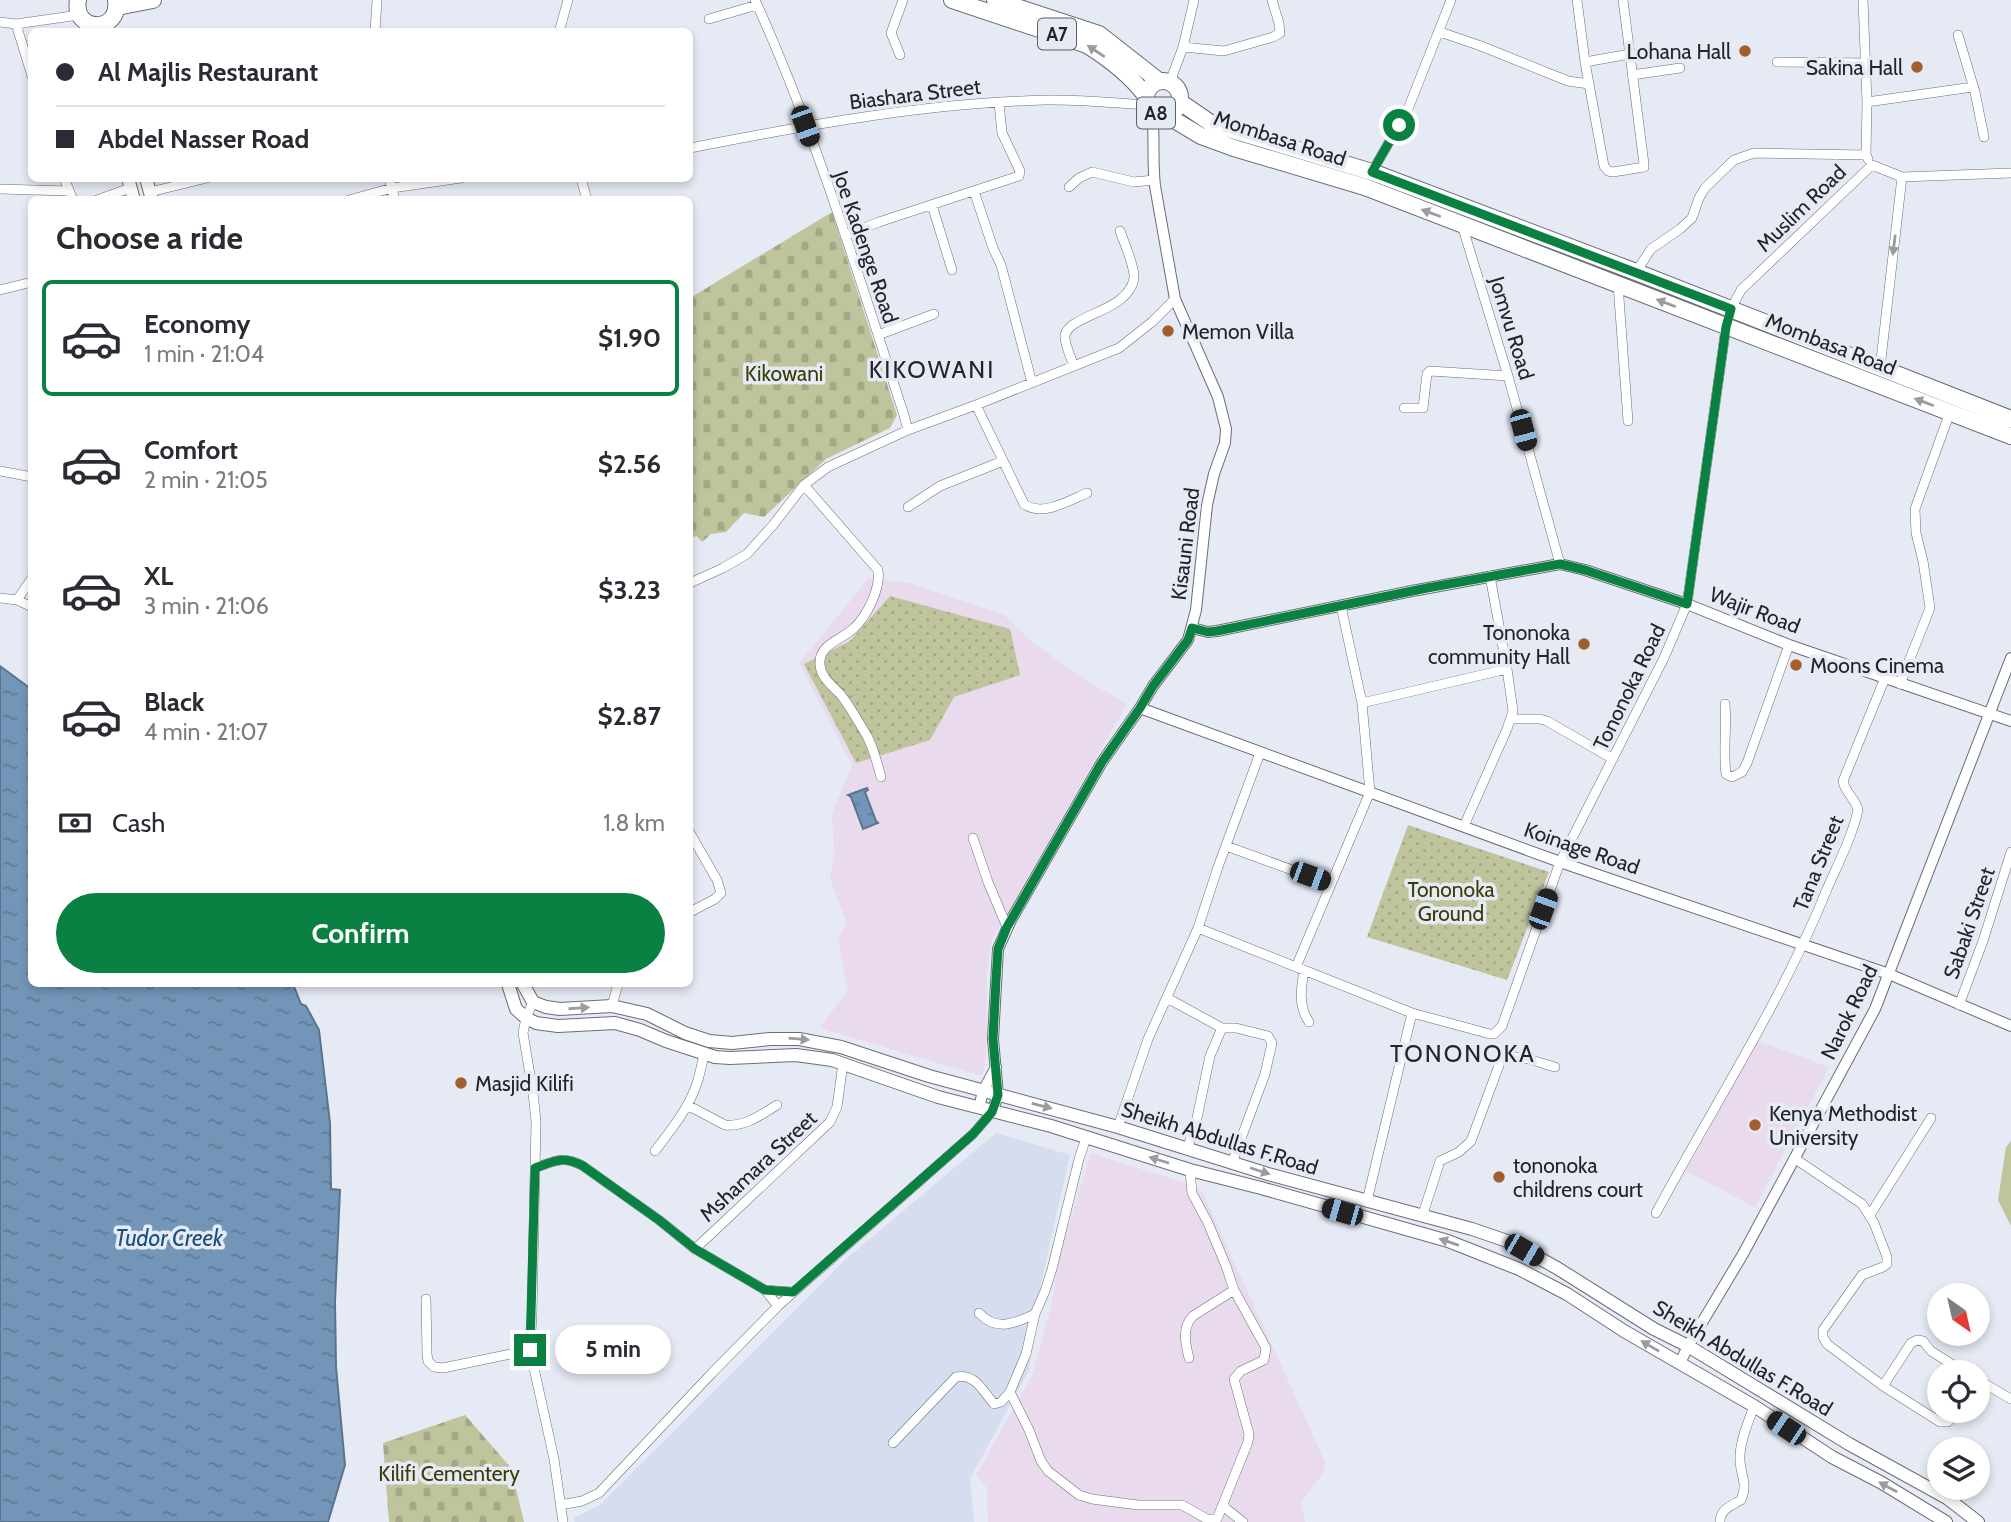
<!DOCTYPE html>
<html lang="en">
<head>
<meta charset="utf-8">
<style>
	body { margin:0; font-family:Cabin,sans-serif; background:#f7f7f7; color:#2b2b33; height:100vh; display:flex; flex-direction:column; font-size:26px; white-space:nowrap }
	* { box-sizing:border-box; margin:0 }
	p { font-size:23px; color:#7c7c81 }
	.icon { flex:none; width:38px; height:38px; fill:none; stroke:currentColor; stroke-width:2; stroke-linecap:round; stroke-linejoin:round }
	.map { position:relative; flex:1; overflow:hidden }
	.sheet { position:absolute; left:28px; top:196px; width:665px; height:791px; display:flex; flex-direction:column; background:#fff; border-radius:10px; box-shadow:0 4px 10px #0003 }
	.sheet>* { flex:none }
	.top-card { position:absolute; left:28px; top:28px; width:665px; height:154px; border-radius:10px; box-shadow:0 4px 10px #0003; display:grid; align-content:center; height:154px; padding:0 28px; background:#fff }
	.needle { width:46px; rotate:146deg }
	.fabs { position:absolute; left:1927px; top:1283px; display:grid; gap:14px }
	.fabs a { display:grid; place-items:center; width:63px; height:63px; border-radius:50%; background:#fff; box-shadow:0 4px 10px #0003; font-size:35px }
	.end { position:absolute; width:32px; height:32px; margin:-16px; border:9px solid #0b8043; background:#fff; box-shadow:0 0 0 4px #fff }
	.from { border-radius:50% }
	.bubble { position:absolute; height:49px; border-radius:24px; background:#fff; box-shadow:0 4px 10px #0003; font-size:23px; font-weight:800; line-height:49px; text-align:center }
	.car { position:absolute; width:21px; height:42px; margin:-21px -10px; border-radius:9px; box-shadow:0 0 5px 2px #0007; background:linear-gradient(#222 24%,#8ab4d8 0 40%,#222 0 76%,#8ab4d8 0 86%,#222 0) }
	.top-card b { display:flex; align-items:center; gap:24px; height:66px; font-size:26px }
	.top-card b+b { border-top:2px solid #e1e1e2 }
	.top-card i { width:18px; height:18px; background:#2b2b33 }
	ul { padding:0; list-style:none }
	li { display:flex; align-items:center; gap:21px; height:116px; margin:0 14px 10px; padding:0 14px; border:4px solid transparent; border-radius:10px }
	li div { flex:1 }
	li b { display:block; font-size:26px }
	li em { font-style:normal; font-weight:800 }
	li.on { border-color:#0b8043 }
	li>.icon { width:63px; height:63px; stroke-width:1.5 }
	h2 { padding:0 28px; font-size:32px; line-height:84px }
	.pay { display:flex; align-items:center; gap:18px; height:77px; padding:0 28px; font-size:26px }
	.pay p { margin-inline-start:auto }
	.primary-button { display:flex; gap:14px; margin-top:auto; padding:14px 28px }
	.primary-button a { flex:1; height:80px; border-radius:42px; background:#0b8043; color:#fff; font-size:28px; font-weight:800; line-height:80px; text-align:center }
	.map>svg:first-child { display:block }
</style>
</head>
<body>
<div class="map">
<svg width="2011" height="1522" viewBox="0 0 2011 1522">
	<defs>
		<pattern id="grass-dots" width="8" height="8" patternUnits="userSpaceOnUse" patternTransform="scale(1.75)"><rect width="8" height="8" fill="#bfc49c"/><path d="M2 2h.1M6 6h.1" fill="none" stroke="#a4a886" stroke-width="1.8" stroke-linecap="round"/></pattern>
		<pattern id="cemetery-stones" width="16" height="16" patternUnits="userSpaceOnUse" patternTransform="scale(1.75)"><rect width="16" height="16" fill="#bfc49c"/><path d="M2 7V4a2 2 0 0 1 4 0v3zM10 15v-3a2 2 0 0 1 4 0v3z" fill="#a4a886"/></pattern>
		<pattern id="water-ripples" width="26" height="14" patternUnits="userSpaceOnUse" patternTransform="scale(1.75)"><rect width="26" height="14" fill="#7396b8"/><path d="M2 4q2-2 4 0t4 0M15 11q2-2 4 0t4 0" fill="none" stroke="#5e7a96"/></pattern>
	</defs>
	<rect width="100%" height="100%" fill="#e5eaf4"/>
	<path fill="#d5ddee" d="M996 1133 1070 1155 1037 1301 1029 1370 970 1479 974 1522H575L574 1518 600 1505 846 1259Z"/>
	<path fill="#e9daed" d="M869 578 909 583 1004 615 1032 642 1087 681 1127 704 992 940 987 970 986 1055 982 1076 820 1028 848 990 838 939 847 923 830 879 834 852 832 813 852 765 799 663Z
		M1755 1040 1829 1067 1755 1207 1686 1171 1724 1103Z
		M1091 1153 1191 1185 1202 1191 1325 1462 1322 1474 1301 1503 1305 1522H988L987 1488 976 1475 1032 1376 1051 1307 1061 1250Z"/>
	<path fill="url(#grass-dots)" d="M890 596 1010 629 1020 675 954 697 930 740 856 763 804 664 850 641Z
		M1408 825 1549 872 1507 980 1367 937Z"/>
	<path fill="url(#cemetery-stones)" d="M832 212 897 415 890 428 826 459 764 517 744 513 726 532 711 534 702 542 697 536 693 537 690 534V298Z
		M465 1415 511 1468 524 1522H389L383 1443Z"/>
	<path fill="#bfc49c" d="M2011 1141V1226L1998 1200 2006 1147Z"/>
	<path fill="url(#water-ripples)" stroke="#5b748d" stroke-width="2" d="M0 666 31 689 32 984H293L301 1004 306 1006 319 1030 330 1123 331 1189 340 1190 335 1302 336 1367 345 1465 328 1522H0Z
		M867 788 868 790 865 792 876 821 878 823 863 829 851 797 848 795Z"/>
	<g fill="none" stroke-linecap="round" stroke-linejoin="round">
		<defs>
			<path id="minor" d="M755 0C815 132 858 274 903 412L908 430
				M1577 0 1585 62 1604 166 1608 171 1613 172 1644 167V164L1623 0
				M1863 0 1867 102 1866 155 1868 159
				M709 19 757 5
				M0 22 16 24 79 15
				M16 24 32 76
				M375 32 377 0
				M559 32 568 0
				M1440 32 1481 46 1568 81 1589 84
				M1958 35 1975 92 1984 137
				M1183 47 1224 51 1273 37 1280 33 1279 23 1272 0
				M900 55 891 33 903 0
				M1585 62 1630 54
				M1777 62 1866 63
				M1632 75 1680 68
				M1170 82 1183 47 1194 0
				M1867 102 1973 87
				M690 148C807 125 926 103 1046 100 1079 99 1114 103 1147 105
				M1872 165 1902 177 2011 173
				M1372 172 1408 109 1451 0
				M64 178 73 200
				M389 178 395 200
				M581 178 587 200
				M1069 187 1079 178 1092 172 1134 182 1154 180
				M0 189 69 191
				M974 191 993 248 1001 265 1032 383
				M150 192 207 178
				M97 200 130 188
				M349 200 392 188 461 178
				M932 205 952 270
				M1462 225 1508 376 1560 564
				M845 236 879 222 1019 176 1020 171 1002 133 999 103
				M1636 272 1651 249 1680 229 1692 218 1699 198 1705 188 1734 160 1754 153 1866 155
				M1618 284 1628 421
				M0 290 32 282
				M878 335 934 314
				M1074 366C1071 357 1064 344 1065 335 1070 314 1129 312 1134 278 1135 267 1124 242 1120 231
				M1880 368 1902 177
				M976 405 1024 504C1042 517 1068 501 1087 493
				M1404 408H1423L1427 374 1430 371 1508 376
				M0 471 32 477
				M804 485 878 570C881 588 867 616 854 628 842 640 818 644 820 665 821 678 833 686 841 695 851 708 859 723 867 736 874 749 877 763 881 777
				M908 507 940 486 1003 461
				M690 583 723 568 747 554 773 525 804 485 828 467 908 430 976 405 1119 348 1152 322 1175 299
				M0 598 17 600 32 607
				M17 600 32 578
				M1900 684 1930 608 1923 561 1916 533 1915 509 1950 412
				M1362 703 1507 669
				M1725 704C1727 727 1723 751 1726 774L1732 777 1742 772 1747 763 1789 645
				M1511 719H1540L1547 721 1613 759
				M1464 826 1507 729 1513 711 1507 669 1490 576
				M690 833 717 880 721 893 715 899 690 912
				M973 838 988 882 1007 927
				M1226 846 1331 884
				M1198 928 1412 1013
				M1296 967 1370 792 1362 703 1341 606
				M1304 970C1301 988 1298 1006 1309 1022
				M1167 998 1222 1028
				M533 1002 526 1018 523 1033 533 1093 536 1121 532 1315 530 1350 554 1459 563 1522
				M1959 1005 1983 941 2011 852
				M612 1006 618 984
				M687 1105 725 1125C745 1127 761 1115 777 1105
				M1118 1127 1148 1039 1198 928 1218 867 1260 753
				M1187 1150 1197 1118 1210 1056 1222 1028H1236L1268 1036 1272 1043 1265 1074 1232 1163
				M655 1151C671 1130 689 1108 697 1083 700 1074 702 1064 704 1054
				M1794 1158 1862 1204 1874 1223 1887 1257V1264L1883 1267 1862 1275 1823 1330V1337L1827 1344 1883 1386 1940 1422H1948L1956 1410
				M535 1168C555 1161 563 1155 583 1166L659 1220 695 1249 765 1290 778 1306
				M1367 1201 1412 1013 1490 1034H1494L1502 1026 1560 862 1664 658 1687 604 1726 327 1731 309 1741 290 1872 165
				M1656 1213C1713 1106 1781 1003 1827 889 1838 864 1852 837 1858 810 1856 799 1845 793 1843 781L1885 678
				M1870 1215 1931 1118
				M1422 1217 1440 1161 1459 1152 1471 1141 1501 1060C1516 1052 1539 1063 1555 1067
				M695 1249 830 1122 837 1107 843 1063
				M765 1290 793 1292
				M426 1299 427 1354 428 1361 434 1367 443 1368 530 1350
				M979 1313C996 1332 1016 1323 1035 1314
				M1189 1358C1185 1343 1182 1327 1193 1316L1234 1290
				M1978 1380 2011 1399
				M1883 1386 1911 1343 1917 1340 1923 1341 1931 1351 1964 1372
				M1010 1392 1029 1430 1041 1461 1048 1471 1079 1495 1092 1499 1138 1505H1182L1207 1519H1217L1248 1442 1249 1434 1234 1379 1241 1371 1264 1360 1266 1348 1234 1290 1226 1266 1208 1223 1192 1193 1190 1170
				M893 1443 956 1377C975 1373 982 1390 994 1404L1001 1402 1010 1392 1026 1354 1035 1314 1045 1291 1052 1269 1079 1159 1086 1138
				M560 1505 582 1501 599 1493 712 1373 778 1306 973 1134 992 1112
				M1224 1507 1243 1522
				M1720 1522C1720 1509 1731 1506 1741 1500 1748 1483 1741 1477 1740 1461 1739 1443 1748 1423 1754 1406"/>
			<path id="tertiary" d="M1192 628 1208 632 1217 631 1412 591 1560 564 1585 570 1687 604 1789 645 2011 721
				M1140 708 1560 862 1889 974 2011 1026
				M979 1108 983 1091 996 1067
				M992 1112 998 1095 993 1039 998 949 1011 920 1102 762 1140 708 1153 686 1188 640 1196 610 1207 505 1214 474 1225 443 1226 429 1218 397 1175 299 1155 186C1152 161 1155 136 1152 111
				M1680 1363 1688 1346 1743 1254 1875 1009 2011 658"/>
			<path id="secondary" d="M128 178 134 200
				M146 178 152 200
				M508 984 516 1009 526 1018 536 1023 558 1026 615 1023 640 1030 666 1041 715 1057 730 1058 796 1055 832 1060 938 1097 1051 1126 1190 1170 1261 1188 1448 1241 1519 1269 1567 1294 1624 1331 1754 1406 1832 1457 1882 1483 1946 1522
				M523 984 533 1002 546 1007 560 1009 612 1006 647 1014 685 1033 709 1041 732 1043 770 1039H799L841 1047 929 1076 1118 1127 1268 1174 1472 1229 1510 1242 1557 1268 1654 1329 1688 1346 1849 1444 1947 1498 1978 1522"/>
			<path id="trunk" d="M78 0C72 33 121 34 116 0
				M952 0 1087 45C1108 58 1131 76 1146 96
				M995 0 1099 34 1159 81
				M117 7 153 0
				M1146 98a17 17 0 1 1 34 0a17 17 0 1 1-34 0Z
				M1180 102 1212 124 1372 172 1636 272 2011 419
				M1166 115 1201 136 1234 148 1365 187 2011 436"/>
		</defs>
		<use href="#minor" stroke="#6a6e77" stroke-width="10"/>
		<use href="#tertiary" stroke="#6a6e77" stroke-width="12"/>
		<use href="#secondary" stroke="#6a6e77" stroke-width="14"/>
		<use href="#trunk" stroke="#6a6e77" stroke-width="18"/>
		<use href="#minor" stroke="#fff" stroke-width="9"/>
		<use href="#tertiary" stroke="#fff" stroke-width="10"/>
		<use href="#secondary" stroke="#fff" stroke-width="12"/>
		<use href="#trunk" stroke="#fff" stroke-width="16"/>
	</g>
	<defs><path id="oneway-solid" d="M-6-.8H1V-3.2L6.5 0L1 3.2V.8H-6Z" transform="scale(1.75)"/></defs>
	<g fill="#9c9c9e">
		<use href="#oneway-solid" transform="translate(1096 51) rotate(-146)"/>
		<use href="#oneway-solid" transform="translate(1431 213) rotate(-159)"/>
		<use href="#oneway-solid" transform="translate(1894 245) rotate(97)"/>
		<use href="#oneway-solid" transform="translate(1666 303) rotate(-159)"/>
		<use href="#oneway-solid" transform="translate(1924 402) rotate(-159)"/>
		<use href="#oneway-solid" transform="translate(579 1008) rotate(-4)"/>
		<use href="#oneway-solid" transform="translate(799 1039) rotate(5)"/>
		<use href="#oneway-solid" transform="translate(1042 1106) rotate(14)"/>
		<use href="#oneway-solid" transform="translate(1159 1160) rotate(-163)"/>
		<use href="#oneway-solid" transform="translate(1260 1171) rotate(18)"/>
		<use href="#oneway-solid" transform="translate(1449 1242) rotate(-161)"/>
		<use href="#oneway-solid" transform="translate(1650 1346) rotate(-150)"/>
		<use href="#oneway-solid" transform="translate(1888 1487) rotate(-151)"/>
	</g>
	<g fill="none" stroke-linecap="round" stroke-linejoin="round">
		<path stroke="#0b8043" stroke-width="9" d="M530 1350 535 1168C555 1161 563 1155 583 1166L659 1220 695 1249 765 1290 793 1292 973 1134 992 1112 998 1095 993 1039 996 980 998 949 1007 927 1102 762 1140 708 1153 686 1188 640 1192 628 1208 632 1217 631 1427 588 1560 564 1585 570 1687 604 1726 327 1731 309 1372 172 1399 125"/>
	</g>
	<g fill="#a25f2e" stroke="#e5eaf4" stroke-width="2.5">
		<circle cx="1745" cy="51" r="7"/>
		<circle cx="1917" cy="67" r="7"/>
		<circle cx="1168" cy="331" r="7"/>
		<circle cx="1584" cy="644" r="7"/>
		<circle cx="1796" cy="665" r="7"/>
		<circle cx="461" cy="1083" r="7"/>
		<circle cx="1755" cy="1125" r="7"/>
		<circle cx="1499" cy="1177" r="7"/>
	</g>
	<g text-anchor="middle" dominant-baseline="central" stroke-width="7" stroke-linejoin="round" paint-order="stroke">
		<g fill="#e5eaf4" stroke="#5c5f65" stroke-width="2">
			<rect x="1038" y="18.5" width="38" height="31" rx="5"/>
			<rect x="1137" y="97.5" width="38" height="31" rx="5"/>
		</g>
		<g font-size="19" font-weight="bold" fill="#222428">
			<text x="1057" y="34">A7</text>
			<text x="1156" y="113">A8</text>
		</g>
		<g font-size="21" fill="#222428" stroke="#e5eaf4" text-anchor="start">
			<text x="1731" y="51" text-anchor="end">Lohana Hall</text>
			<text x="1903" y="67" text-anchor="end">Sakina Hall</text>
			<text x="1182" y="331">Memon Villa</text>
			<text x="1570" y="632" text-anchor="end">Tononoka<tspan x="1570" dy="24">community Hall</tspan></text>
			<text x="1810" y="665">Moons Cinema</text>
			<text x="475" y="1083">Masjid Kilifi</text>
			<text x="1769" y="1113">Kenya Methodist<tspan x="1769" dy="24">University</tspan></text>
			<text x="1513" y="1165">tononoka<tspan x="1513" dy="24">childrens court</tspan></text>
		</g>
		<g font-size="21" fill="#222428" stroke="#e5eaf4">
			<text transform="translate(915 94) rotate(-7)">Biashara Street</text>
			<text transform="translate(1280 138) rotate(18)">Mombasa Road</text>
			<text transform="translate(1801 208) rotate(-44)">Muslim Road</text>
			<text transform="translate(866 247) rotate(71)">Joe Kadenge Road</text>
			<text transform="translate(1512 328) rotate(73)">Jomvu Road</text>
			<text transform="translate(1831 344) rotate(21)">Mombasa Road</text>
			<text transform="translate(1185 544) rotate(-83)">Kisauni Road</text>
			<text transform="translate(1755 610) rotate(21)">Wajir Road</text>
			<text transform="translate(1629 687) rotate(-64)">Tononoka Road</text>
			<text transform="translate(1582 848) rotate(19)">Koinage Road</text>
			<text transform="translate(1818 863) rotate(-68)">Tana Street</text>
			<text transform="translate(1969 923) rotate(-71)">Sabaki Street</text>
			<text transform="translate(1849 1012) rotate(-64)">Narok Road</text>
			<text transform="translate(1220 1138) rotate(17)">Sheikh Abdullas F.Road</text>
			<text transform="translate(758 1166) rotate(-43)">Mshamara Street</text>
			<text transform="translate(1743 1358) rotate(31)">Sheikh Abdullas F.Road</text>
		</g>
		<g font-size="21" fill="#393d03" stroke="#e5eaf4">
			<text x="784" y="373">Kikowani</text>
			<text x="1451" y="889">Tononoka<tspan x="1451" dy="24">Ground</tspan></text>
			<text x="449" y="1473">Kilifi Cementery</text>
		</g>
		<g font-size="23" font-style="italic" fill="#1a507e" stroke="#e5eaf4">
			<text x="169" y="1238">Tudor Creek</text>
		</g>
		<g font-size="24" letter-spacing="2" fill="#222428" stroke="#e5eaf4">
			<text x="932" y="369">KIKOWANI</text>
			<text x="1463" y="1053">TONONOKA</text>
		</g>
	</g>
</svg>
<div class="fabs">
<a><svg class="needle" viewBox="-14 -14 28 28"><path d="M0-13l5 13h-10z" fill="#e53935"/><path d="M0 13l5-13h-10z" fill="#7c7c81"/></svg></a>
<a><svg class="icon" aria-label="locate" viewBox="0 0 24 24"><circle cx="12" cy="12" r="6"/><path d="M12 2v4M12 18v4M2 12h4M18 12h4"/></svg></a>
<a><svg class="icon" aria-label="layers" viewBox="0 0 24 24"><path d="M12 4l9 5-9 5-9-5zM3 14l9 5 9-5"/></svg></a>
</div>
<i class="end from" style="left:1399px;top:125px"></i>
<i class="end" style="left:530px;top:1350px"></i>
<div class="bubble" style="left:555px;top:1325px;width:116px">5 min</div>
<i class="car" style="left:805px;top:126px;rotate:160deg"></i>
<i class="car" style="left:1523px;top:430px;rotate:165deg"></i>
<i class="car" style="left:1310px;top:876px;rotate:110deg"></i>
<i class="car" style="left:1543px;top:909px;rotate:20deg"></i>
<i class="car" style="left:1342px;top:1212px;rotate:286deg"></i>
<i class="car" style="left:1524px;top:1250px;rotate:120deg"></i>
<i class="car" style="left:1786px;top:1428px;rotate:304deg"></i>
<div class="top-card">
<b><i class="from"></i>Al Majlis Restaurant</b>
<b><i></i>Abdel Nasser Road</b>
</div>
<section class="sheet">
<h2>Choose a ride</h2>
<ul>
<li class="on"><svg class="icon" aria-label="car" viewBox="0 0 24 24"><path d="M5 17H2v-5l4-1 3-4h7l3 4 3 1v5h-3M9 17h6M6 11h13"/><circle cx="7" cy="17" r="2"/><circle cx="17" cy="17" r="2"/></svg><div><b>Economy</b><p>1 min · 21:04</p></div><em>$1.90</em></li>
<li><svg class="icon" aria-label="car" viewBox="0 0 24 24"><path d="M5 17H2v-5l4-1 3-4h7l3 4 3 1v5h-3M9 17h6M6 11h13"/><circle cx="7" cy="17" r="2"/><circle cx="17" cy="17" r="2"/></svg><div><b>Comfort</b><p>2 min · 21:05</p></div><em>$2.56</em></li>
<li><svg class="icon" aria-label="car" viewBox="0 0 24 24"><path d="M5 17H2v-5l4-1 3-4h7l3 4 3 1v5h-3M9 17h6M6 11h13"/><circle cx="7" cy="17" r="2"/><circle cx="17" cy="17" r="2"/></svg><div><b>XL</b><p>3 min · 21:06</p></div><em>$3.23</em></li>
<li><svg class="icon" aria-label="car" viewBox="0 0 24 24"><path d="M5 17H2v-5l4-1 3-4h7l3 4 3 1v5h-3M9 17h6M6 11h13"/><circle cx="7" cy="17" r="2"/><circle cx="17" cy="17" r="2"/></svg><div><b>Black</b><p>4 min · 21:07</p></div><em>$2.87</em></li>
</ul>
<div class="pay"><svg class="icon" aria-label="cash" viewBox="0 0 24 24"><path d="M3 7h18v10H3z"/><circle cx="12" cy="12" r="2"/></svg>Cash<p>1.8 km</p></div>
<div class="primary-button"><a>Confirm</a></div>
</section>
</div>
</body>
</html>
